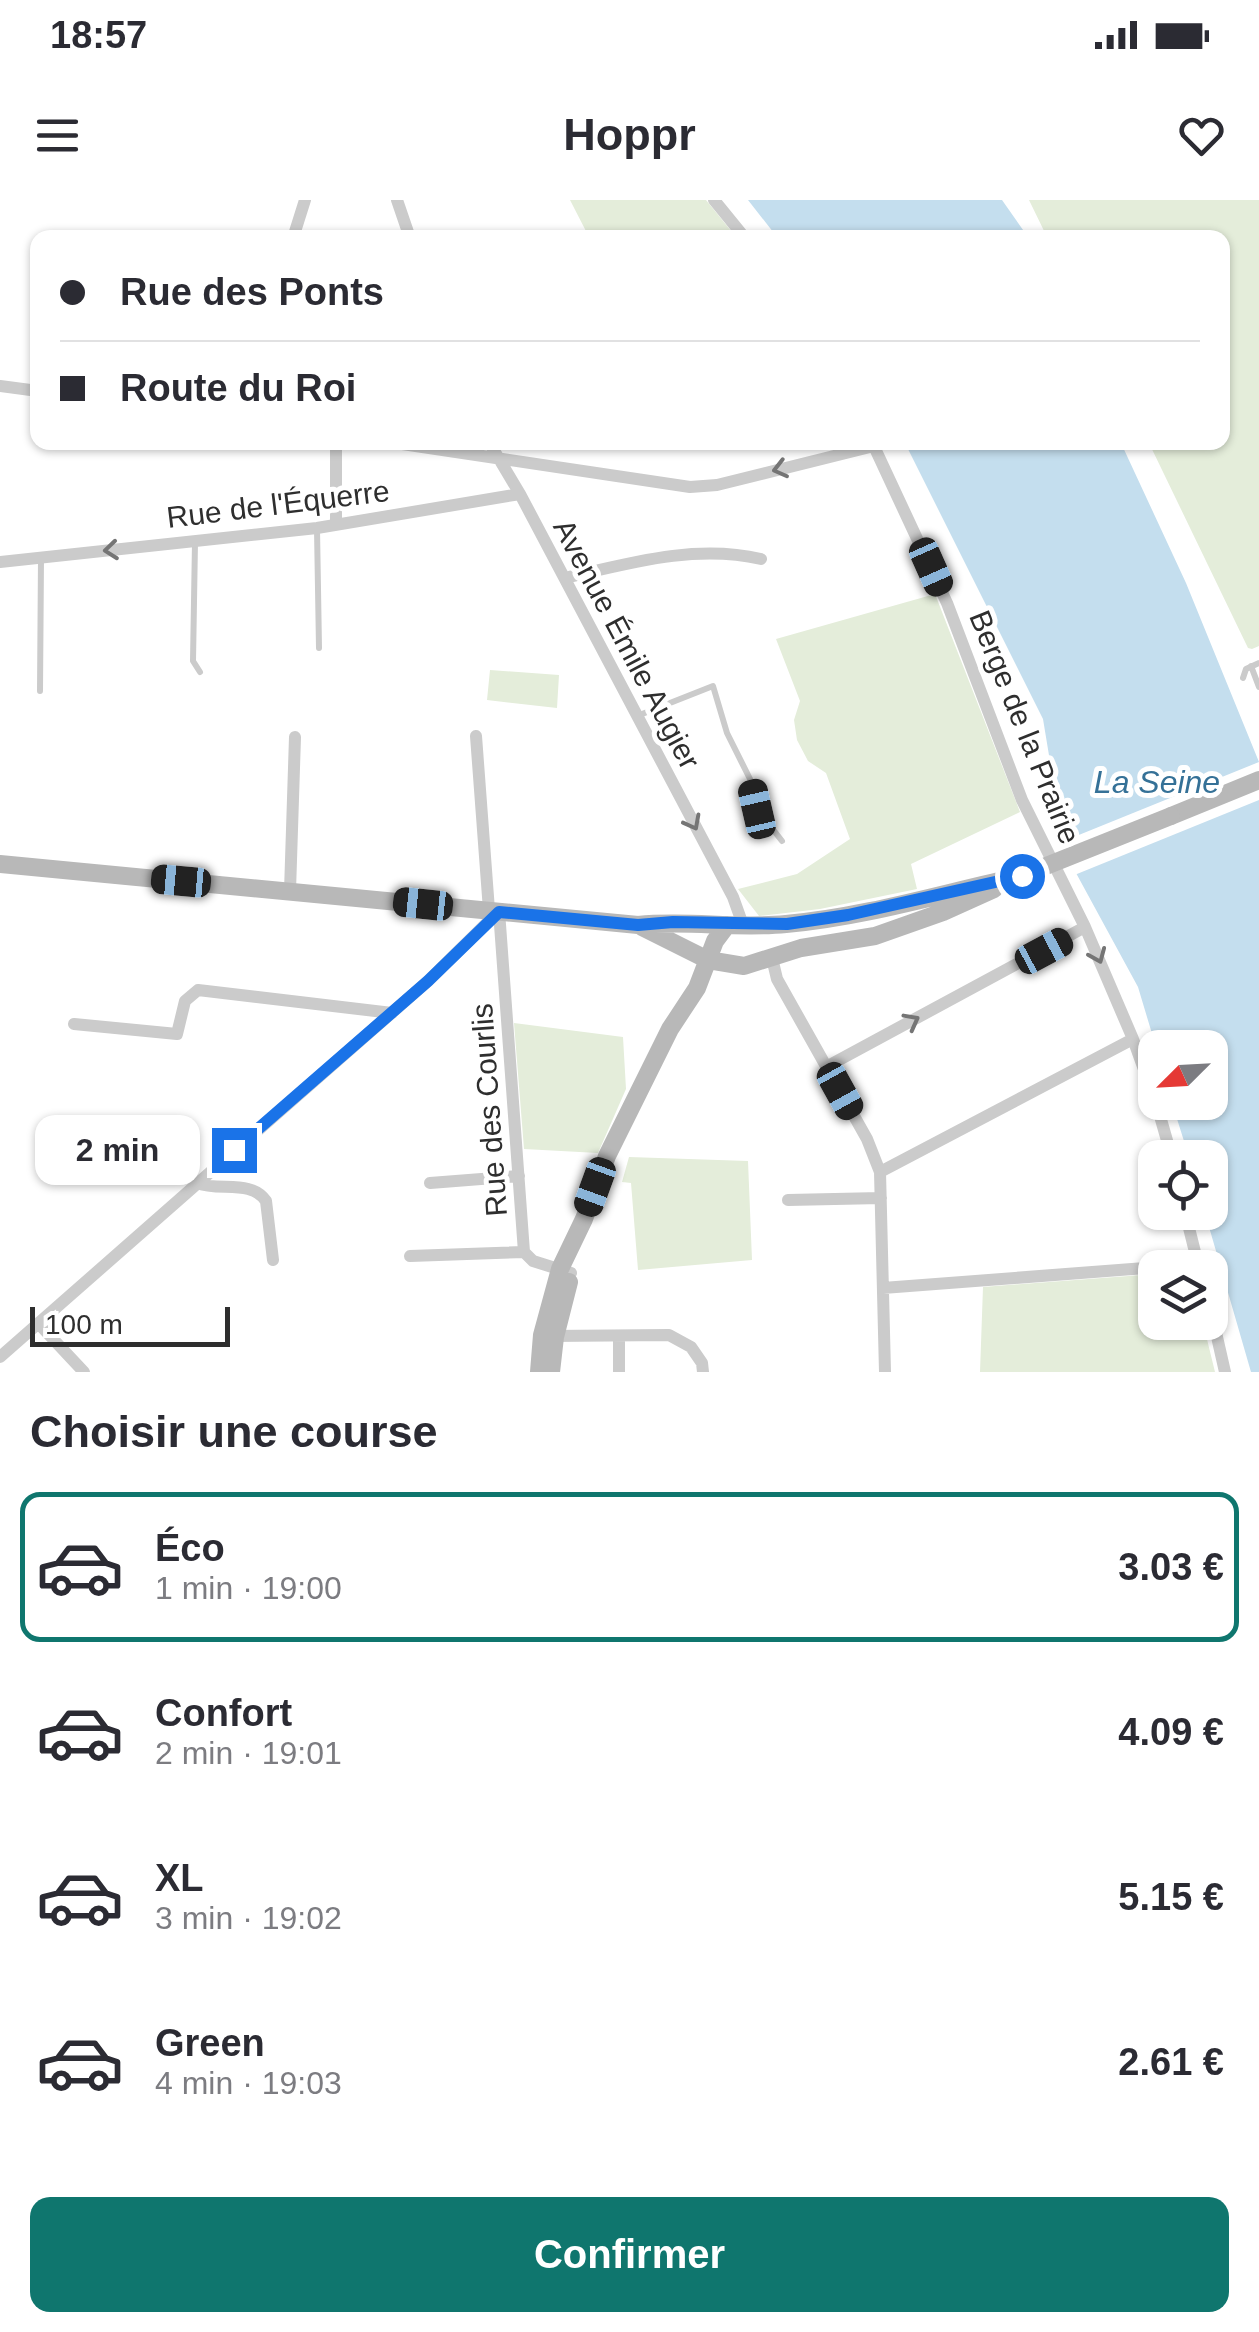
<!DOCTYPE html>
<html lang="fr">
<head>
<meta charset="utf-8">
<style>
	body { margin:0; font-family:Arial,sans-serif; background:#f7f7f7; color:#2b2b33; height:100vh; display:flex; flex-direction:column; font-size:38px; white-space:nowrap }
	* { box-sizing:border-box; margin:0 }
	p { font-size:32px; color:#7c7c81 }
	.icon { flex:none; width:55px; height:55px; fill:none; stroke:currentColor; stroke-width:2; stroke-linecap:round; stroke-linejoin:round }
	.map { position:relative; height:1172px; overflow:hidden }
	.panel { display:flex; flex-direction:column; background:#fff; flex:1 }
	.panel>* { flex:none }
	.guide { position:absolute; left:30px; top:30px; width:1200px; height:220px; border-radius:20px; box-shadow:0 2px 8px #0004; display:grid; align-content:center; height:220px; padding:0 30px; background:#fff }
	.needle { width:65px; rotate:246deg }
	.fabs { position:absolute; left:1138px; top:830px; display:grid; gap:20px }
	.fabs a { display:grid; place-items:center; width:90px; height:90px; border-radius:20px; background:#fff; box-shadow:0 2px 8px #0004; font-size:50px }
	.scale { position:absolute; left:30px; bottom:25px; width:200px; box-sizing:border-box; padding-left:10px; border:5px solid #2e2e2e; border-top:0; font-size:28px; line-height:35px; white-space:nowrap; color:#2e2e2e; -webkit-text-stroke:8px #fff; paint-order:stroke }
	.end { position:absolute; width:45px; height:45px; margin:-22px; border:12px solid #1a73e8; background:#fff; box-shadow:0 0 0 5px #fff }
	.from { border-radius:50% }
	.bubble { position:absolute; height:70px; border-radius:20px; background:#fff; box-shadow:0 2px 8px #0004; font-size:32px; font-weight:700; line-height:70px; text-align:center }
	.car { position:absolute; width:30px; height:60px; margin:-30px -15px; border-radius:12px; box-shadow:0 0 8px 2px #0007; background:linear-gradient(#222 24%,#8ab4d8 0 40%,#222 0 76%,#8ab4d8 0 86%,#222 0) }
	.guide b { display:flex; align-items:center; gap:35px; height:95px; font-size:38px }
	.guide b+b { border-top:2px solid #e1e1e2 }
	.guide i { width:25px; height:25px; background:#2b2b33 }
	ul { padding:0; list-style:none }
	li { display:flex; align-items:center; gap:30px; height:150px; margin:0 20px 15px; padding:0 10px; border:5px solid transparent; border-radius:20px }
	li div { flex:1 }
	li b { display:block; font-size:38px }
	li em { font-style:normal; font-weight:700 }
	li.active { border-color:#0f766e }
	li>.icon { width:90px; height:90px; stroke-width:1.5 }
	h2 { padding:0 30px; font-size:45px; line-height:120px }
	.primary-button { display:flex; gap:20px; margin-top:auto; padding:20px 30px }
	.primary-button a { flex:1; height:115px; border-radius:20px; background:#0f766e; color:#fff; font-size:40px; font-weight:700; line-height:115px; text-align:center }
	.status { display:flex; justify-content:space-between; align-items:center; height:70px; padding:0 50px; background:#fff; direction:ltr }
	.status svg { height:28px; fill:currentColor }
	header { display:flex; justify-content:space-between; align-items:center; height:130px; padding:0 30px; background:#fff; font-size:45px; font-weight:700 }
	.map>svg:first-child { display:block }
</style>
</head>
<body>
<div class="status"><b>18:57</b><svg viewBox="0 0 49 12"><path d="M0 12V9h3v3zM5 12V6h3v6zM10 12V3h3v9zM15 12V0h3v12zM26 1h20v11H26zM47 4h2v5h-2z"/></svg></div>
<header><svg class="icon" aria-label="menu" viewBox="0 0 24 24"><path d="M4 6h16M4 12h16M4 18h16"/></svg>Hoppr<svg class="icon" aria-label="heart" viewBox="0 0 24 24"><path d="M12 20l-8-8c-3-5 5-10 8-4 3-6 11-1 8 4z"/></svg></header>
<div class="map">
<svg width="1259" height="1172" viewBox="0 0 1259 1172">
	<rect width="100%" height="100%" fill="#fff"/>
	<path fill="#e4edda" d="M570 0H706L736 37H589Z
		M1029 0H1259V446L1252 449 1248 448 1149 243 1222 242V38L1047 37Z
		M935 394 1020 612 911 664 917 689 820 709 759 716 738 689 797 674 850 639 826 573 808 561 797 540 794 520 800 501 776 439Z
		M490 470 559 475 557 508 487 500Z
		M514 823 623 837 626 889 598 953 524 949Z
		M629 957 748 961 752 1060 638 1070 631 983 622 982Z
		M1155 1074V1122L1203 1123 1215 1172H980L983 1087Z"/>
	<path fill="#c4deee" d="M748 0H1002L1028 37H777Z
		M905 243H1121L1186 383 1259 562V1172H1251L1205 1013 1210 1012V958L1189 957 1172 903 1210 902V848L1156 847 1138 787 1076 673 1063 640 1043 519Z"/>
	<path fill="#fff" d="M1259 562V600L1072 676 1059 643Z"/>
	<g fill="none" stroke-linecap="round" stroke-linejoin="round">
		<path stroke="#cbcbcb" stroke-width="6" d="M317 329 319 448
			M195 342 193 461 200 472
			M1251 466 1259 487
			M1243 478 1246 469 1259 463
			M40 491 41 358
			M637 516 713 486 727 533 750 579 757 609 782 641"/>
		<path stroke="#cbcbcb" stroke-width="12" d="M397 0 410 38
			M714 0 745 38
			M293 38 305 0
			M0 186 38 191
			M336 242V325
			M389 242 690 287 717 285 874 246
			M489 242 520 294 733 697 743 725
			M872 242 947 403 1022 600 1085 727 1133 839 1155 900
			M0 362 317 328 520 294
			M565 378C630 363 695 344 761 359
			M476 536 489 710
			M290 691 295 537
			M499 711 524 1052 533 1061 571 1073
			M772 758 777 779 867 939 880 972 885 1172
			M74 824 177 834 185 801 198 790 392 813
			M826 867 1085 727
			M1156 902 1172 958
			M880 972 1133 839
			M197 983C219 992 251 979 266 1001L273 1060
			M430 983 519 976
			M788 1000 881 998
			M1185 1012 1199 1068
			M410 1056 524 1052
			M883 1088 1198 1064
			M1210 1106 1225 1172
			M38 1123 84 1172
			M550 1136 669 1135 691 1147 702 1163 703 1172
			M619 1138V1172
			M0 1157 428 781 499 711"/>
		<path stroke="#b8b8b8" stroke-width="18" d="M1171 616 1259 580
			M0 664 638 725C688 720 736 729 786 724 865 717 943 693 1021 676
			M642 727 708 760 744 766 801 748 875 736 943 712 994 689
			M539 1172 542 1135 560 1069 584 1019 607 956 670 829 697 788 715 741 727 725
			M551 1172 555 1137 569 1082"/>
		<path stroke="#b8b8b8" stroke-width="18" d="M1021 676 1171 616"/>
	</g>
	<defs><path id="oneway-chevron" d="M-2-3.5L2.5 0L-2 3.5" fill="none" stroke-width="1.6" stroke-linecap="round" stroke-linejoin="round" transform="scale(2.5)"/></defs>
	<g stroke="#757575">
		<use href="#oneway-chevron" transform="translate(780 269) rotate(166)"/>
		<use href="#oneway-chevron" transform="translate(111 350) rotate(174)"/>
		<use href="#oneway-chevron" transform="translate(693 623) rotate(62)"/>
		<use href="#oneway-chevron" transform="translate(1098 756) rotate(67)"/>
		<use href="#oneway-chevron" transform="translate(912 821) rotate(-28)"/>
	</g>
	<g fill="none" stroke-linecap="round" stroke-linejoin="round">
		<path stroke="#1a73e8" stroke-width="12" d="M234 950 428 781 499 712 638 725 673 722 787 724 848 715 1022 676"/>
	</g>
	<g text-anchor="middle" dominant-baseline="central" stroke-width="10" stroke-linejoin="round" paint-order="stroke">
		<g font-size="30" fill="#2e2e2e" stroke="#fff">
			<text transform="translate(278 304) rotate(-7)">Rue de l'Équerre</text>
			<text transform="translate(627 444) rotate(62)">Avenue Émile Augier</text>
			<text transform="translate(1025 527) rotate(68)">Berge de la Prairie</text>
			<text transform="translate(489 910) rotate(-94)">Rue des Courlis</text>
		</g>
		<g font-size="32" font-style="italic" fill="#357197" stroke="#fff">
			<text x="1157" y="582">La Seine</text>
		</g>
	</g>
</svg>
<div class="fabs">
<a><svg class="needle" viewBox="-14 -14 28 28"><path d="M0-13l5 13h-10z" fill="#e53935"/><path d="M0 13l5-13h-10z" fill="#7c7c81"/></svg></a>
<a><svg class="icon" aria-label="locate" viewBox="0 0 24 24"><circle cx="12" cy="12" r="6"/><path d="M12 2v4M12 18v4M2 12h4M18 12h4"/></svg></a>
<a><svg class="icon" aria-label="layers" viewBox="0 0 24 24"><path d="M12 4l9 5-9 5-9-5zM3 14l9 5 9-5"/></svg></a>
</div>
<div class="scale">100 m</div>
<i class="end from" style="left:1022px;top:676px"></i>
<i class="end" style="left:234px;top:950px"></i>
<div class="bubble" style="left:35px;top:915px;width:165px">2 min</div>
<i class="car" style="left:931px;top:367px;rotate:156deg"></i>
<i class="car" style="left:757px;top:609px;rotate:347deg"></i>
<i class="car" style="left:181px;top:681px;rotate:275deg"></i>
<i class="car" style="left:423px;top:704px;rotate:276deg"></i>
<i class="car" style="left:1044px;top:751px;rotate:62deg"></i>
<i class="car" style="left:840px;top:891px;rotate:151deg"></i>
<i class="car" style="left:595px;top:987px;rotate:200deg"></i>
<div class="guide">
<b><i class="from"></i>Rue des Ponts</b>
<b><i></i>Route du Roi</b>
</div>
</div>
<section class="panel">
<h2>Choisir une course</h2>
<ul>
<li class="active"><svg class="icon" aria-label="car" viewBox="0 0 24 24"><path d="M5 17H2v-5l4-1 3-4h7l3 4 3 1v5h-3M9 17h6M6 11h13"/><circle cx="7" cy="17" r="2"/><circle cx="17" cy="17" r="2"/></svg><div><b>Éco</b><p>1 min · 19:00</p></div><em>3.03 €</em></li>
<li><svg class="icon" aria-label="car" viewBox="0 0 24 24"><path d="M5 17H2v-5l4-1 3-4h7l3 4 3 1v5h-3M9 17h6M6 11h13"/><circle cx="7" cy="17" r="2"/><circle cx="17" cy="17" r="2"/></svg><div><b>Confort</b><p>2 min · 19:01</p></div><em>4.09 €</em></li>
<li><svg class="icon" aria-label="car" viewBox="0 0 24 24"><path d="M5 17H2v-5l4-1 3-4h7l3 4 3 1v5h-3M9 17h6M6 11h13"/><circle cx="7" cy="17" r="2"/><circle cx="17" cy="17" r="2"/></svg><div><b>XL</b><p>3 min · 19:02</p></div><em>5.15 €</em></li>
<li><svg class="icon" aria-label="car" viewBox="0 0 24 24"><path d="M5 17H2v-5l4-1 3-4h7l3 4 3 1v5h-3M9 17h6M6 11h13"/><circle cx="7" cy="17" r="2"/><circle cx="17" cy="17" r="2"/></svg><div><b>Green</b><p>4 min · 19:03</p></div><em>2.61 €</em></li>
</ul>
<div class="primary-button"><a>Confirmer</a></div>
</section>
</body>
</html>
